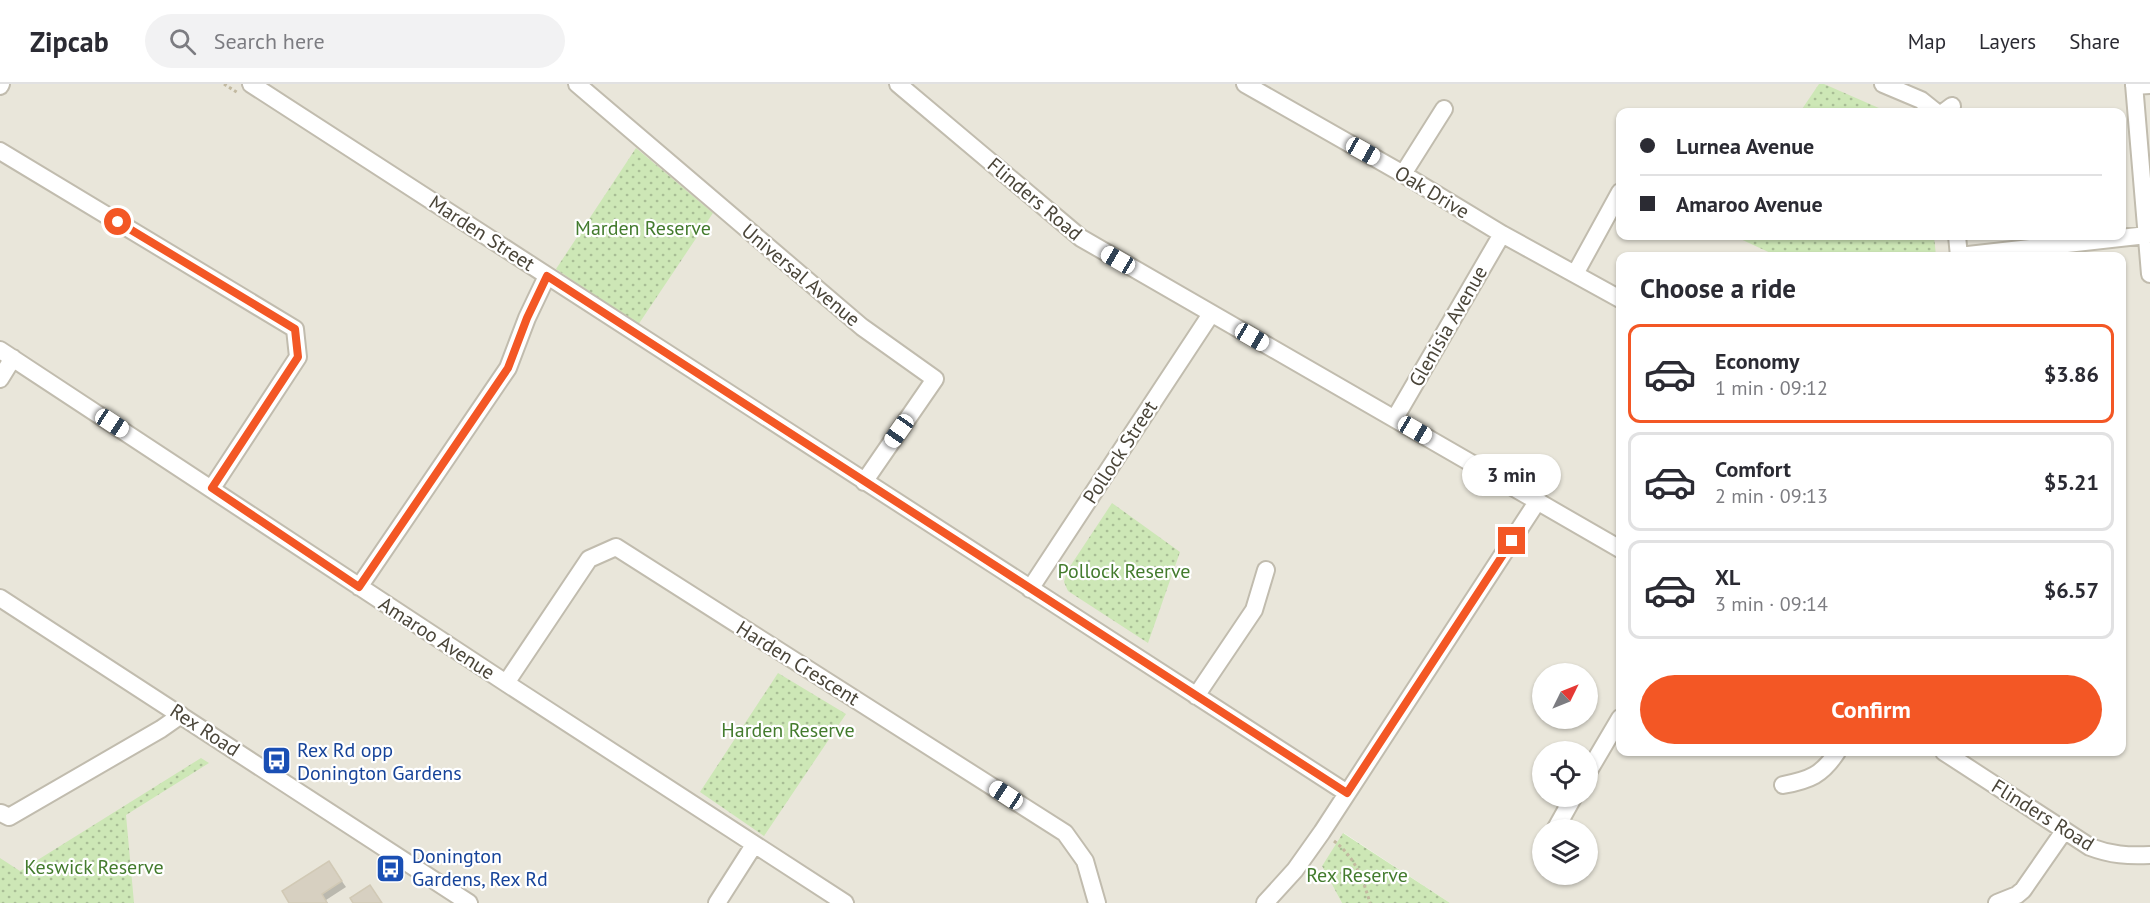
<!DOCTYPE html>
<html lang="en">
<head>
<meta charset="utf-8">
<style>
	body { margin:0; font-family:"PT Sans",sans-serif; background:#f2f2f3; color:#2b2b33; height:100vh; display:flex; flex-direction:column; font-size:22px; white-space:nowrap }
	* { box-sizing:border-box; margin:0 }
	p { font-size:20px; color:#7c7c81 }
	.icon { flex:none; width:33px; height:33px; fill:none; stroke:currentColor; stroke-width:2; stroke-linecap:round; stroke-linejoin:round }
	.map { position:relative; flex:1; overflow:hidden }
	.side { position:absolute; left:1616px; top:168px; width:510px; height:504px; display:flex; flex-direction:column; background:#fff; border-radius:12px; box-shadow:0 2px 4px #0004 }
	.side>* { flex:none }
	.top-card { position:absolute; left:1616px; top:24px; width:510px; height:132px; border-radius:12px; box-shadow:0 2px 4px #0004; display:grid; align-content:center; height:132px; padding:0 24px; background:#fff }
	.needle { width:39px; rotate:47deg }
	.controls { position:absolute; left:1532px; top:579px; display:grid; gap:12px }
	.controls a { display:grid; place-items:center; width:66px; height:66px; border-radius:50%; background:#fff; box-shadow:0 2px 4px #0004; font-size:30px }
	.end { position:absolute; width:27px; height:27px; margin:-14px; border:8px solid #f35725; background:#fff; box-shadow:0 0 0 3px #fff }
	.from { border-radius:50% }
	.bubble { position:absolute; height:42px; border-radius:21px; background:#fff; box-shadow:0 2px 4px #0004; font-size:20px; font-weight:700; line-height:42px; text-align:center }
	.car { position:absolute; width:18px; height:36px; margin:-18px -9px; border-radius:8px; box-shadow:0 0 4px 2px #0007; background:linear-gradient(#fff 24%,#345 0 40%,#fff 0 76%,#345 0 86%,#fff 0) }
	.top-card b { display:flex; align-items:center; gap:21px; height:57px; font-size:22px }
	.top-card b+b { border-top:2px solid #e1e1e2 }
	.top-card i { width:15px; height:15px; background:#2b2b33 }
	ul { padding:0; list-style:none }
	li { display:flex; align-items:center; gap:18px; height:99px; margin:0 12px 9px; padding:0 12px; border:3px solid #e1e1e2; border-radius:12px }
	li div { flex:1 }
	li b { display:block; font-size:22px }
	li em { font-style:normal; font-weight:700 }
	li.active { border-color:#f35725 }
	li>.icon { width:54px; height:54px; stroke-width:1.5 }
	h2 { padding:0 24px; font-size:27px; line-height:72px }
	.action { display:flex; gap:12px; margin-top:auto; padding:12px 24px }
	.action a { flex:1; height:69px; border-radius:36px; background:#f35725; color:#fff; font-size:24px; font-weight:700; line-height:69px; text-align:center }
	header { display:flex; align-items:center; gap:36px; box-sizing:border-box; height:84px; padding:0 30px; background:#fff; border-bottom:2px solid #e1e1e2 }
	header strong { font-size:28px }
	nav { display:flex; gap:33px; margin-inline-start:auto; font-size:21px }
	.search { width:420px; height:54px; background:#f2f2f3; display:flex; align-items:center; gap:15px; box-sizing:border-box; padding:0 21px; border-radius:33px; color:#7c7c81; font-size:22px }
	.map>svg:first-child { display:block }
</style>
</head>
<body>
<header>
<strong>Zipcab</strong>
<div class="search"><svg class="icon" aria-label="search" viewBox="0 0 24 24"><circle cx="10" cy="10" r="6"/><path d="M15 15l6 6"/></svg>Search here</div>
<nav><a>Map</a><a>Layers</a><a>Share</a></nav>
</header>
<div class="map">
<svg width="2150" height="819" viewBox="0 0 2150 819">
	<defs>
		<pattern id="park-dots" width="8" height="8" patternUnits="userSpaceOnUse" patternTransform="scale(1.5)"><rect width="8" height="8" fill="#cde7b6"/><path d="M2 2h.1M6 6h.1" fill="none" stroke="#a8bd95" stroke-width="1.8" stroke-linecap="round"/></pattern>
	</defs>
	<rect width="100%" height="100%" fill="#f5f3ec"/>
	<path fill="#e9e6da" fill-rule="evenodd" d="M0 0H2150V819H1450L1344 749 1322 782 1342 819H0ZM1620 28H2121V152H1620ZM1620 172H2121V668H1620ZM1542 590H1587V634H1542ZM1542 668H1587V712H1542ZM1542 746H1587V790H1542Z"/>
	<path fill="url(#park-dots)" d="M1819 0H1824L1888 28H1800Z
		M636 64 713 129 638 241 556 185Z
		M1734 152H1934L1936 172H1777Z
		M1112 419 1180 468 1148 559 1068 507 1064 498 1067 487Z
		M778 589 846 630 764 752 700 708Z
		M201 674 209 679 126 731 134 819H0V774L20 787Z
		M1343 749 1450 819H1342L1322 782Z"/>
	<path fill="#0003" d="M329 779 346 803 326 816 328 819H291Z"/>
	<path fill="#d7d0c1" stroke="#d1c9b5" stroke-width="1.5" d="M329 777 342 797 322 810 327 819H289L282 807Z
		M370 801 382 819H353L350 814Z"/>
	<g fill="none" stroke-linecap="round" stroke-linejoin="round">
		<defs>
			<path id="minor" d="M251 0 1347 709
				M577 0 862 243 935 295 864 398
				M898 0 1081 154 1620 465
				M1245 0 1403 90 1502 150 1620 215
				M1883 0 1921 16 1936 28
				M2134 0 2150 190
				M0 2 1 0
				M2134 2 2150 1
				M1944 28 1952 22
				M0 67 295 245 298 273 212 404
				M1403 90 1444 25
				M1957 152 1959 172
				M1959 172 2147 151
				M1575 190 1620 108
				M0 266 506 599 845 819
				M0 295 13 274
				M1395 334 1502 150
				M359 503 508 284 527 234 547 192
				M1030 505 1211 230
				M0 514 469 819
				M506 599 589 475 616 463 1065 749 1085 777 1097 819
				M1196 612 1254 526 1266 486
				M1944 668 2090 763C2111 771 2128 772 2150 771
				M1587 690 1620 634
				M1783 701C1810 696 1822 691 1837 668
				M1 729 9 733 161 645 181 631
				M1555 746 1574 712
				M717 819 754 761
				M1265 819 1295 786 1322 748 1537 418
				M1997 819 2017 811 2023 806 2064 747"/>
		</defs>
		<use href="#minor" stroke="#c1bcae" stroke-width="20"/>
		<path stroke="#c2b9a0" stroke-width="3" stroke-dasharray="3 3" stroke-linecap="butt" d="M224 0 238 9
			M1334 757C1355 773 1363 795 1370 819"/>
		<use href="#minor" stroke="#fff" stroke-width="16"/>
	</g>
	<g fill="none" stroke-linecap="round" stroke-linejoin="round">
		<path stroke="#f35725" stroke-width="8" d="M118 138 295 245 298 273 212 404 359 503 508 284 527 234 547 192 1347 709 1512 457"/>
	</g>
	<defs>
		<symbol id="bus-square" viewBox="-11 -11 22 22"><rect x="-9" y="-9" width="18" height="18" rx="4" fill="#1a4fb4" stroke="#fff"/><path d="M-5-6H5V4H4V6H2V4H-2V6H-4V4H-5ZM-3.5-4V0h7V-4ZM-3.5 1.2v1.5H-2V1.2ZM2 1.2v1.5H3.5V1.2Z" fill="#fff"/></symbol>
	</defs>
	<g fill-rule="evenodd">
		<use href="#bus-square" x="260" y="660" width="33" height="33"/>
		<use href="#bus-square" x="374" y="768" width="33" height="33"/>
	</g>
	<g text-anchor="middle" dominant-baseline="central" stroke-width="4.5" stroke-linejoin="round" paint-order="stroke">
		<g font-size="20" fill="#4a4539" stroke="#fff">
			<text transform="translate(1432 108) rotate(31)">Oak Drive</text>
			<text transform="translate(1035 115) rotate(40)">Flinders Road</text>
			<text transform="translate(482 149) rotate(33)">Marden Street</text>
			<text transform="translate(801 191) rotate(40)">Universal Avenue</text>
			<text transform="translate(1448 242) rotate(-60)">Glenisia Avenue</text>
			<text transform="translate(1120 368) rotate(-57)">Pollock Street</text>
			<text transform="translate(437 554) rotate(33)">Amaroo Avenue</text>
			<text transform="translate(798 579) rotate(32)">Harden Crescent</text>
			<text transform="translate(205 646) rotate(33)">Rex Road</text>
			<text transform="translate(2043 731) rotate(32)">Flinders Road</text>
		</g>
		<g font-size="20" fill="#437b2d" stroke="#fff">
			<text x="643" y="144">Marden Reserve</text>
			<text x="1124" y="487">Pollock Reserve</text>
			<text x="788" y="646">Harden Reserve</text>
			<text x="94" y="783">Keswick Reserve</text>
			<text x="1357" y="791">Rex Reserve</text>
		</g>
		<g font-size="20" fill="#164399" stroke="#fff" text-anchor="start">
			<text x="297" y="666">Rex Rd opp<tspan x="297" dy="23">Donington Gardens</tspan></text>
			<text x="412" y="772">Donington<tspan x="412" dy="23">Gardens, Rex Rd</tspan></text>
		</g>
	</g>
</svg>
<div class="controls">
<a><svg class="needle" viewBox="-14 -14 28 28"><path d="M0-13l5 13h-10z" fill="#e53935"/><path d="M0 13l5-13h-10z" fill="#7c7c81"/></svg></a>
<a><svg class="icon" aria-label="locate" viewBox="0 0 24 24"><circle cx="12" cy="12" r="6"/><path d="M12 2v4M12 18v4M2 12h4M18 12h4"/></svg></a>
<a><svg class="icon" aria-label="layers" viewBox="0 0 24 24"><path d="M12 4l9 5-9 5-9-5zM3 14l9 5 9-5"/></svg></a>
</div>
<i class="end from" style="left:118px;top:138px"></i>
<i class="end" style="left:1512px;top:457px"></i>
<div class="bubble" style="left:1462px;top:370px;width:99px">3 min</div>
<i class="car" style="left:1363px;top:67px;rotate:119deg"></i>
<i class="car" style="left:1118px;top:176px;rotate:300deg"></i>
<i class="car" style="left:1252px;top:253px;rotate:120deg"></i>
<i class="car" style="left:112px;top:339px;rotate:123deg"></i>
<i class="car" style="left:1415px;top:346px;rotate:120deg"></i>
<i class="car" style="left:899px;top:347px;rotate:215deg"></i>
<i class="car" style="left:1006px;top:711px;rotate:303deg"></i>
<div class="top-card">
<b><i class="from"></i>Lurnea Avenue</b>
<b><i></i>Amaroo Avenue</b>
</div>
<section class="side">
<h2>Choose a ride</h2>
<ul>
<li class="active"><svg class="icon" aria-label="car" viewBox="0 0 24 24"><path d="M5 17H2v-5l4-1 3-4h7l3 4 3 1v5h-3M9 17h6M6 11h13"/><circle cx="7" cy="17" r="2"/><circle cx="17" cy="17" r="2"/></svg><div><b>Economy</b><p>1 min · 09:12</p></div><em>$3.86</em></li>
<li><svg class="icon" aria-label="car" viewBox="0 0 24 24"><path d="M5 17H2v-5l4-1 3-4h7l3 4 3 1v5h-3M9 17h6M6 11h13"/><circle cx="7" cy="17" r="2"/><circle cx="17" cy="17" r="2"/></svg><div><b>Comfort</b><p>2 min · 09:13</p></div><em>$5.21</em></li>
<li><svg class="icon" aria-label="car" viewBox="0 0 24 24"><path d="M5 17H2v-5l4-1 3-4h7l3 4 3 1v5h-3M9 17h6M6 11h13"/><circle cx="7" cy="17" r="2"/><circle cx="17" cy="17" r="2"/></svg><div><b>XL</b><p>3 min · 09:14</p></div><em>$6.57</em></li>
</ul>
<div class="action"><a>Confirm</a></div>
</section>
</div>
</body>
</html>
